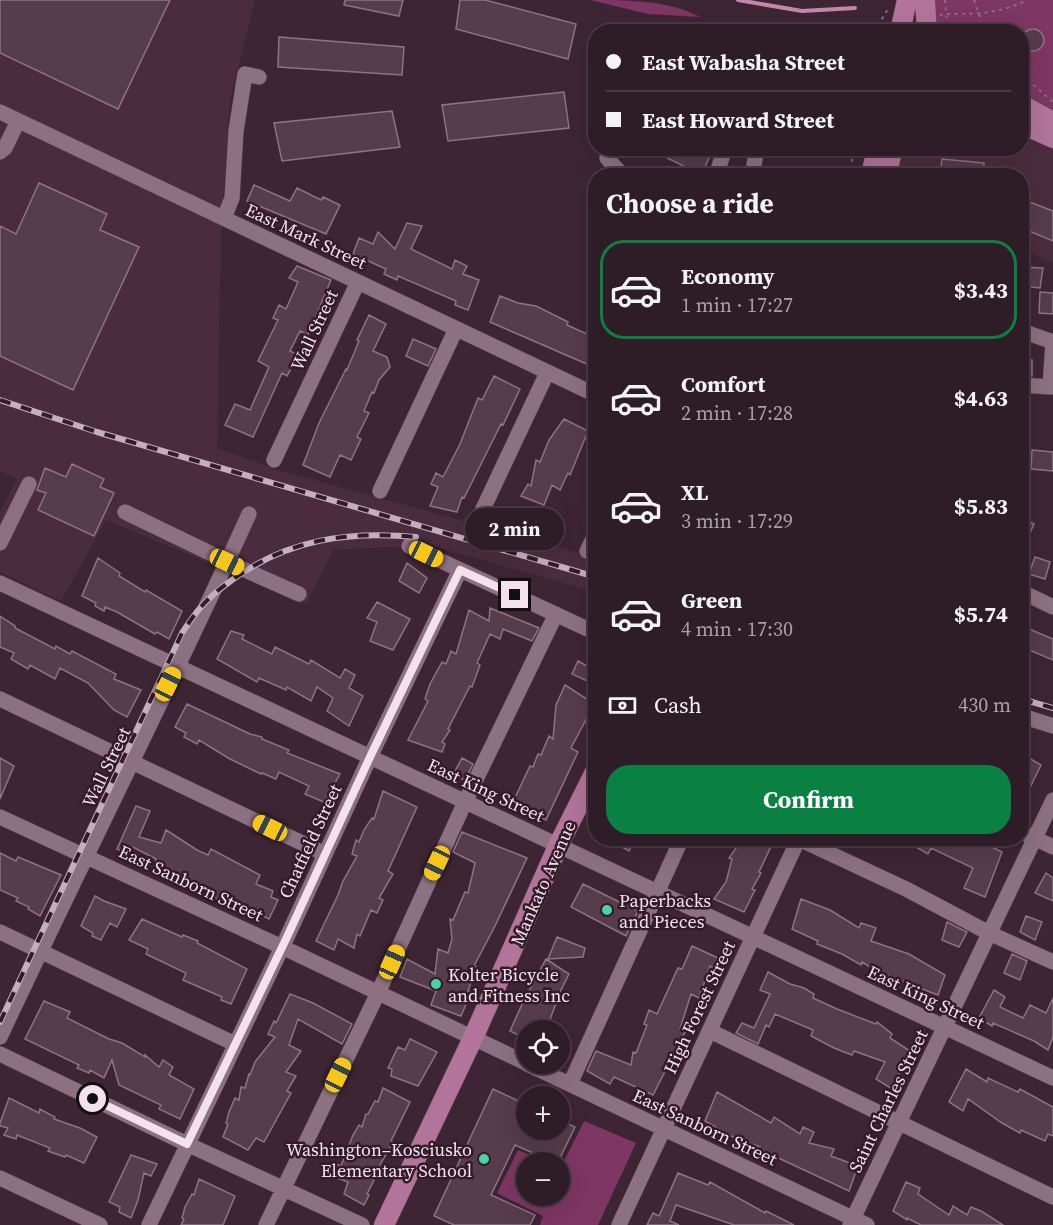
<!DOCTYPE html>
<html lang="en">
<head>
<meta charset="utf-8">
<style>
	body { margin:0; font-family:"Source Serif 4",serif; background:#3a2933; color:#f1f3f6; height:100vh; display:flex; flex-direction:column; font-size:22px; white-space:nowrap }
	* { box-sizing:border-box; margin:0 }
	p { font-size:20px; color:#a7a1a7 }
	.icon { flex:none; width:33px; height:33px; fill:none; stroke:currentColor; stroke-width:2; stroke-linecap:round; stroke-linejoin:round }
	.map { position:relative; flex:1; overflow:hidden }
	.side { position:absolute; left:588px; top:168px; width:441px; height:678px; display:flex; flex-direction:column; background:#2e1c27; border-radius:24px; box-shadow:0 6px 24px #0002,0 0 0 2px #493a44 }
	.side>* { flex:none }
	.hud { position:absolute; left:588px; top:24px; width:441px; height:132px; border-radius:24px; box-shadow:0 6px 24px #0002,0 0 0 2px #493a44; display:grid; align-content:center; height:132px; padding:0 18px; background:#2e1c27 }
	.controls { position:absolute; left:516px; top:1020px; display:grid; gap:12px }
	.controls a { display:grid; place-items:center; width:54px; height:54px; border-radius:50%; background:#2e1c27; box-shadow:0 6px 24px #0002,0 0 0 2px #493a44; font-size:30px }
	.end { position:absolute; width:27px; height:27px; margin:-14px; border:8px solid #f3e2ec; background:#111; box-shadow:0 0 0 3px #111 }
	.from { border-radius:50% }
	.bubble { position:absolute; height:42px; border-radius:21px; background:#2e1c27; box-shadow:0 6px 24px #0002,0 0 0 2px #493a44; font-size:20px; font-weight:700; line-height:42px; text-align:center }
	.car { position:absolute; width:18px; height:36px; margin:-18px -9px; border-radius:8px; box-shadow:0 0 4px 2px #0007; background:linear-gradient(#f5c518 24%,#345 0 40%,#f5c518 0 76%,#345 0 86%,#f5c518 0) }
	.hud b { display:flex; align-items:center; gap:21px; height:57px; font-size:22px }
	.hud b+b { border-top:2px solid #493a44 }
	.hud i { width:15px; height:15px; background:#f1f3f6 }
	ul { padding:0; list-style:none }
	li { display:flex; align-items:center; gap:18px; height:99px; margin:0 12px 9px; padding:0 6px; border:3px solid transparent; border-radius:24px }
	li div { flex:1 }
	li b { display:block; font-size:22px }
	li em { font-style:normal; font-weight:700 }
	li.on { border-color:#0b8043 }
	li>.icon { width:54px; height:54px; stroke-width:1.5 }
	h2 { padding:0 18px; font-size:27px; line-height:72px }
	.pay { display:flex; align-items:center; gap:15px; height:66px; padding:0 18px; font-size:22px }
	.pay p { margin-inline-start:auto }
	.button { display:flex; gap:12px; margin-top:auto; padding:12px 18px }
	.button a { flex:1; height:69px; border-radius:24px; background:#0b8043; color:#fff; font-size:24px; font-weight:700; line-height:69px; text-align:center }
	.map>svg:first-child { display:block }
</style>
</head>
<body>
<div class="map">
<svg width="1053" height="1225" viewBox="0 0 1053 1225">
	<rect width="100%" height="100%" fill="#3e2534"/>
	<path fill="#4b2c3e" d="M0 0H255L230 99 221 233 217 448 281 471 595 557V592L429 545 333 550 306 604 106 520 61 601 0 572V513L17 479 0 471Z
		M1053 116V263L1022 249V176H891L899 149 1022 148V129Z"/>
	<path fill="#7e3664" d="M590 0C626 0 669 0 700 17L648 14Z
		M933 0H1053V116L1022 100V32L938 31 933 17Z
		M584 1121 636 1143 598 1225H540L543 1216 497 1193 518 1150 545 1162H526V1196H560V1169Z"/>
	<g fill="none" stroke-linecap="round" stroke-linejoin="round">
		<path stroke="#c586ad" stroke-width="4" d="M738 0 802 11 855 8"/>
	</g>
	<path fill="#573c4b" stroke="#907283" stroke-width="1.5" d="M0 0H170L118 109 0 53Z
		M345 0H403L399 16 344 5Z
		M460 0H485L576 24 568 59 456 29Z
		M1022 40a11 11 0 1 1 22 0a11 11 0 1 1-22 0Z
		M279 37 404 47 402 75 278 67Z
		M564 92 569 128 448 141 442 105Z
		M392 111 400 147 282 161 274 123Z
		M647 148H713L702 175Z
		M942 159 984 163 983 176H940Z
		M39 183 107 214 100 230 139 247 73 390 0 356V226L16 234Z
		M254 185 290 201 297 188 321 200 323 197 340 205 326 234 247 201Z
		M1022 199 1053 211V241L1022 228Z
		M407 223 422 226 411 249 452 269 455 260 467 266 463 274 479 280 468 310 455 305 456 301 398 276 397 280 384 274 386 269 353 254 359 238 373 244 378 232 395 249Z
		M297 266 331 280 308 335 300 331 290 351 298 355 287 376 282 373 253 437 225 425 235 404 250 410 269 367 258 361 278 320 273 318 279 305 286 309 298 282 289 278Z
		M1022 267 1043 268 1040 288 1022 286Z
		M1040 292 1053 293V314L1039 313Z
		M500 296 518 303 536 306 568 322 567 325 596 338V368L490 322Z
		M369 315 386 324 373 351 387 357 390 367 379 380 374 393 372 392 364 411 369 413 357 437 361 439 351 460 340 455 330 477 303 465 319 423 346 369 347 370 359 341 357 340Z
		M413 339 436 349 428 366 406 356Z
		M1022 359 1032 360V376L1022 375Z
		M494 376 520 389 503 425 501 424 464 498 462 497 457 512 430 506 438 487 431 484 436 473 443 477 460 444 478 398 482 400Z
		M564 419 588 431 570 475 568 473 560 490 552 485 544 505 521 496 528 484 531 486 536 460 540 462 549 440Z
		M1032 450 1053 452V471L1031 469Z
		M72 464 104 479 100 487 114 493 94 536 38 510 46 493 37 490 45 468 66 477Z
		M514 511 533 521 527 535 505 526Z
		M1022 519 1034 524 1022 551Z
		M1035 557 1050 562 1045 579 1029 574Z
		M98 558 120 573 119 576 145 592 146 590 182 611 169 639 157 632 155 634 117 612 105 607 104 611 95 606 96 603 82 596Z
		M407 563 427 578 419 593 399 581Z
		M377 602 410 619 393 650 370 641 377 622 367 618Z
		M490 608 539 628 532 641 503 629 500 639 490 634 477 663 480 665 472 687 470 686 448 729 450 730 442 742 445 744 442 752 408 740 428 701 425 699 430 684 442 662 446 664 451 651 456 654 469 610 489 621Z
		M0 616 15 626V628L55 649 56 646 70 654 72 651 116 674 114 679 141 690 127 717 114 710 88 683 60 668 55 679 30 665 28 669 11 659 14 653 0 647Z
		M1022 626 1053 639V660L1022 647Z
		M231 631 244 635 242 639 272 654 275 647 309 664 311 660 340 678 345 669 355 675 349 688 363 696 349 726 327 711 333 698 317 687 311 701 287 687 286 690 259 678 257 682 217 659Z
		M578 661 596 671V685L572 674Z
		M565 685 596 705V708L590 717 588 716 571 748 578 752 546 820 512 804 530 766 533 767 538 754 541 755 549 736 553 739 556 705Z
		M187 704 250 734 262 737V739L289 750 287 753 340 774 324 802 305 794 309 786 279 772 276 779 262 773 261 774 230 759 199 740 197 744 184 737 186 733 175 727Z
		M1022 754 1041 765 1022 804Z
		M0 758 14 766 0 799Z
		M462 758 473 764 465 780 453 775Z
		M383 791 417 807 388 871 393 874 379 898 383 900 377 913 371 910 360 936 357 934 354 948 338 939 334 950 316 941 338 895 343 881 357 856 352 854 356 840 359 842 364 830 372 818 374 819Z
		M136 806 150 811 139 837 161 843 166 830 197 850 208 855 211 849 260 875 256 884 273 891 271 897 278 900 269 919 232 901 231 905 219 900 194 883V885L181 879 180 882 168 875 170 872 155 864 156 859 133 847 131 854 117 849Z
		M462 832 527 858 495 926 474 966 476 967 468 991 471 992 461 1016 431 1005 436 991 400 977 407 959 435 974 438 949 448 953 452 939 450 919 453 920 465 892 468 893 475 863 453 852Z
		M606 838H635L629 851Z
		M734 838H775L759 872 761 873 752 889 755 890 744 912 714 899 726 882 732 859 729 858 736 848 731 846Z
		M910 838H983L981 842 1002 852 985 897 964 888 973 868 931 848 928 854 916 847 919 843Z
		M0 853 16 861 18 857 61 875 40 916 28 909 29 907 16 901 18 898 0 890Z
		M1046 873 1053 878V901L1035 893Z
		M583 884 638 911 626 936 571 907Z
		M95 896 104 901 126 909 117 927 110 923 101 940 92 936 93 933 81 926Z
		M801 899 830 910 859 928 861 923 876 928 871 941 909 954 945 975 938 995 888 976 887 978 862 962 861 965 842 954 817 944 818 941 792 929Z
		M1026 916 1042 922 1035 940 1020 932Z
		M142 919 182 937 183 935 198 941 197 943 247 969 231 1004 221 1000 222 997 183 980 186 973 146 954 148 949 129 940Z
		M947 922 967 932 959 947 942 940Z
		M557 937 585 948 583 957 548 959Z
		M692 946 718 958 714 968 710 966 699 998 691 994 680 1029 685 1032 653 1095 614 1077 610 1084 587 1071 596 1051 631 1065 633 1052 636 1053 647 1025 644 1024 649 1010 657 1014 678 968 682 969Z
		M1012 954 1027 961 1020 980 1004 973Z
		M546 959 569 974 556 1000 557 1001 546 1030H526V1039L510 1031 524 1000Z
		M768 972 790 984 804 988 814 994 813 998 837 1009 876 1024 877 1022 892 1034 890 1038 910 1051 892 1089 876 1079 885 1062 854 1051 852 1055 834 1048 811 1036 813 1030 775 1014 769 1027 766 1025 758 1044 736 1033 742 1023 754 1028 770 994 760 990Z
		M994 990 1005 997 1000 1007 1023 1018 1030 1005 1046 1013 1053 998V1037L1048 1050 1034 1041 993 1023 992 1026 979 1018Z
		M290 994 313 1003 352 1024 342 1044 298 1019 289 1045 301 1051 286 1072 296 1076 287 1091 291 1093 264 1142 256 1138 248 1150 223 1137 228 1124 226 1123 229 1112 235 1098 239 1100 241 1087 245 1088 249 1074 250 1075 255 1062 275 1037 268 1034 274 1021 276 1023Z
		M44 1001 70 1012 67 1018 109 1039 122 1043 145 1057V1055L159 1067 163 1060 173 1067 169 1075 194 1089 180 1119 159 1109 161 1105 119 1085 112 1060 104 1078 90 1070 89 1073 77 1068 79 1065 25 1039Z
		M410 1039 437 1052 418 1086 391 1076 392 1069 388 1068 398 1047 405 1050Z
		M966 1069 987 1082 988 1078 1018 1092 1020 1089 1053 1107V1136L1048 1134 1045 1141 1021 1130 1020 1133 1002 1123 968 1099 963 1111 949 1102Z
		M383 1088 410 1102 391 1141 393 1142 372 1179 374 1180 367 1194 369 1195 364 1205 344 1194 348 1182 331 1176 336 1164 341 1166 353 1135 359 1125 362 1127 366 1114H368L375 1101 378 1102Z
		M493 1089 525 1104 516 1122 526 1127V1130H560V1120L575 1127 558 1162H553L515 1145 491 1195 535 1215 530 1225H454L434 1216Z
		M717 1092 771 1123 774 1117 800 1134 803 1127 814 1132 809 1143 834 1149 831 1156 858 1166 849 1191 759 1149 760 1147 731 1136 705 1121Z
		M9 1098 39 1113 40 1109 55 1117 54 1119 80 1128 97 1137 84 1163 66 1155 65 1157 48 1151 50 1148 17 1135 16 1139 4 1135 8 1128 0 1126V1123Z
		M131 1155 157 1164 151 1176 144 1173 138 1200 131 1218 119 1212 120 1207 109 1202Z
		M678 1173 708 1185 710 1182 765 1213 766 1211 794 1225H734L676 1205 670 1221 679 1225H647L653 1213 659 1216Z
		M199 1179 235 1196 223 1225H181L184 1219 182 1218 185 1207 192 1194 194 1195Z
		M906 1182 920 1188 918 1194 949 1215 953 1206 967 1215 971 1207 981 1211 1003 1225H921L907 1218V1220L893 1211Z"/>
	<g fill="none" stroke-linecap="round" stroke-linejoin="round">
		<defs>
			<path id="minor" d="M0 112 596 395
				M0 152 5 148 18 121
				M607 158 623 176
				M716 176 724 151
				M752 176 757 148
				M224 218 232 198 236 131 245 74 259 77
				M1022 331 1053 342 1050 387 1022 385
				M274 460 358 282
				M380 491 456 329
				M483 509 547 373
				M125 512 245 570 299 594
				M0 543 29 484
				M409 546 596 633
				M587 551 596 533
				M0 583 1053 1078
				M1022 592 1053 607
				M0 699 325 854
				M1022 716 1053 726
				M0 817 282 947 526 1063
				M1022 832 1053 847
				M799 839 906 889 989 933 1053 962
				M0 932 235 1044
				M710 1031 1053 1197
				M0 1037C82 862 169 690 249 514
				M0 1054 187 1144 362 1225
				M527 1064 867 1225
				M570 1084 682 838
				M0 1178 100 1225
				M149 1225 287 937 370 757 460 570
				M266 1225 378 993 465 802 556 614
				M619 1225 799 838
				M850 1225 1053 800"/>
			<path id="major" d="M925 0 927 32
				M900 32 907 0
				M1022 105 1053 122
				M1022 124 1053 138
				M871 176 877 148
				M886 176 893 148
				M384 1225 473 1038 558 846 596 770"/>
		</defs>
		<use href="#minor" stroke="#5a4451" stroke-width="16"/>
		<use href="#major" stroke="#5a4451" stroke-width="21"/>
		<path stroke="#86707d" stroke-width="2" stroke-dasharray="3 4.5" stroke-linecap="butt" d="M945 0 946 14C977 14 999 14 1027 0
			M974 0 985 32
			M940 15 946 14 949 32
			M874 32 888 9
			M1022 49 1024 47
			M1022 75 1053 102
			M908 157 912 148
			M847 176 856 148
			M451 1150 462 1156"/>
		<use href="#minor" stroke="#8d7081" stroke-width="15"/>
		<use href="#major" stroke="#b2749a" stroke-width="20"/>
		<defs>
			<path id="rail" d="M0 400 97 432 596 577
				M1022 699 1053 708
				M0 1022 182 633C188 624 194 615 201 607 210 596 221 588 232 580 288 539 348 531 416 537"/>
		</defs>
		<use href="#rail" stroke="#c4b0bc" stroke-width="6"/>
		<use href="#rail" stroke="#331b2a" stroke-width="4" stroke-dasharray="11" stroke-linecap="butt"/>
	</g>
	<g fill="none" stroke-linecap="round" stroke-linejoin="round">
		<path stroke="#f3e2ec" stroke-width="8" d="M93 1099 187 1144 287 937 370 757 460 570 515 595"/>
	</g>
	<g fill="#47d49e" stroke="#331b2a" stroke-width="2">
		<circle cx="607" cy="910" r="6"/>
		<circle cx="436" cy="984" r="6"/>
		<circle cx="484" cy="1159" r="6"/>
	</g>
	<g text-anchor="middle" dominant-baseline="central" stroke-width="5" stroke-linejoin="round" paint-order="stroke">
		<g font-size="18" fill="#f3e2ec" stroke="#331b2a">
			<text transform="translate(306 236) rotate(25)">East Mark Street</text>
			<text transform="translate(314 330) rotate(-65)">Wall Street</text>
			<text transform="translate(106 767) rotate(-64)">Wall Street</text>
			<text transform="translate(486 790) rotate(25)">East King Street</text>
			<text transform="translate(310 841) rotate(-65)">Chatfield Street</text>
			<text transform="translate(191 883) rotate(25)">East Sanborn Street</text>
			<text transform="translate(543 883) rotate(-66)">Mankato Avenue</text>
			<text transform="translate(926 997) rotate(25)">East King Street</text>
			<text transform="translate(699 1007) rotate(-65)">High Forest Street</text>
			<text transform="translate(888 1101) rotate(-64)">Saint Charles Street</text>
			<text transform="translate(705 1127) rotate(25)">East Sanborn Street</text>
		</g>
		<g font-size="18" fill="#f3e2ec" stroke="#331b2a" text-anchor="start">
			<text x="619" y="900">Paperbacks<tspan x="619" dy="21">and Pieces</tspan></text>
			<text x="448" y="974">Kolter Bicycle<tspan x="448" dy="21">and Fitness Inc</tspan></text>
			<text x="472" y="1149" text-anchor="end">Washington–Kosciusko<tspan x="472" dy="21">Elementary School</tspan></text>
		</g>
	</g>
</svg>
<div class="controls">
<a><svg class="icon" aria-label="locate" viewBox="0 0 24 24"><circle cx="12" cy="12" r="6"/><path d="M12 2v4M12 18v4M2 12h4M18 12h4"/></svg></a>
<a>+</a>
<a>−</a>
</div>
<i class="end from" style="left:93px;top:1099px"></i>
<i class="end" style="left:515px;top:595px"></i>
<div class="bubble" style="left:465px;top:508px;width:99px">2 min</div>
<i class="car" style="left:426px;top:554px;rotate:116deg"></i>
<i class="car" style="left:227px;top:562px;rotate:115deg"></i>
<i class="car" style="left:168px;top:684px;rotate:26deg"></i>
<i class="car" style="left:270px;top:828px;rotate:296deg"></i>
<i class="car" style="left:437px;top:863px;rotate:205deg"></i>
<i class="car" style="left:392px;top:962px;rotate:24deg"></i>
<i class="car" style="left:338px;top:1075px;rotate:26deg"></i>
<div class="hud">
<b><i class="from"></i>East Wabasha Street</b>
<b><i></i>East Howard Street</b>
</div>
<section class="side">
<h2>Choose a ride</h2>
<ul>
<li class="on"><svg class="icon" aria-label="car" viewBox="0 0 24 24"><path d="M5 17H2v-5l4-1 3-4h7l3 4 3 1v5h-3M9 17h6M6 11h13"/><circle cx="7" cy="17" r="2"/><circle cx="17" cy="17" r="2"/></svg><div><b>Economy</b><p>1 min · 17:27</p></div><em>$3.43</em></li>
<li><svg class="icon" aria-label="car" viewBox="0 0 24 24"><path d="M5 17H2v-5l4-1 3-4h7l3 4 3 1v5h-3M9 17h6M6 11h13"/><circle cx="7" cy="17" r="2"/><circle cx="17" cy="17" r="2"/></svg><div><b>Comfort</b><p>2 min · 17:28</p></div><em>$4.63</em></li>
<li><svg class="icon" aria-label="car" viewBox="0 0 24 24"><path d="M5 17H2v-5l4-1 3-4h7l3 4 3 1v5h-3M9 17h6M6 11h13"/><circle cx="7" cy="17" r="2"/><circle cx="17" cy="17" r="2"/></svg><div><b>XL</b><p>3 min · 17:29</p></div><em>$5.83</em></li>
<li><svg class="icon" aria-label="car" viewBox="0 0 24 24"><path d="M5 17H2v-5l4-1 3-4h7l3 4 3 1v5h-3M9 17h6M6 11h13"/><circle cx="7" cy="17" r="2"/><circle cx="17" cy="17" r="2"/></svg><div><b>Green</b><p>4 min · 17:30</p></div><em>$5.74</em></li>
</ul>
<div class="pay"><svg class="icon" aria-label="cash" viewBox="0 0 24 24"><path d="M3 7h18v10H3z"/><circle cx="12" cy="12" r="2"/></svg>Cash<p>430 m</p></div>
<div class="button"><a>Confirm</a></div>
</section>
</div>
</body>
</html>
